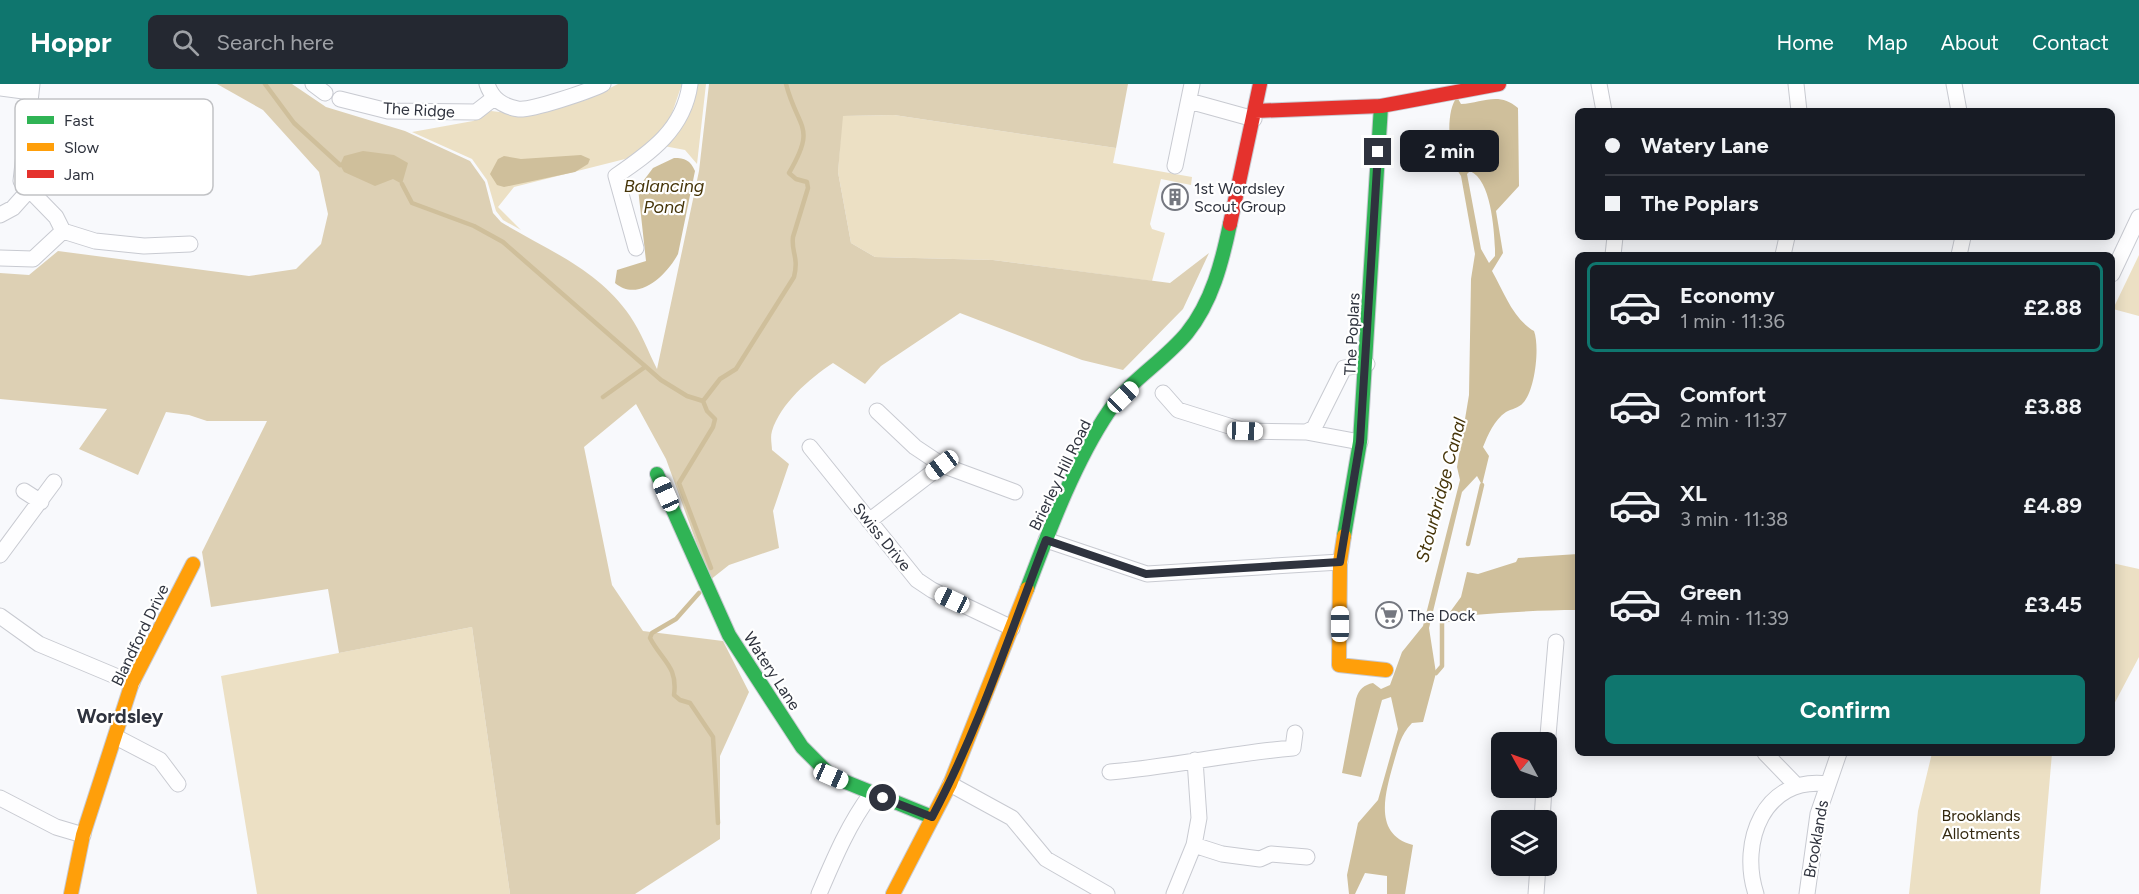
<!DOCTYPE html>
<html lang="en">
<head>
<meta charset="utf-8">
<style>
	body { margin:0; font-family:Figtree,sans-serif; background:#242831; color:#f1f3f6; height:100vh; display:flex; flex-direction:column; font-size:22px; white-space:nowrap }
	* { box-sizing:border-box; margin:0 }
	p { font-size:20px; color:#9ea1a6 }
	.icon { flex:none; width:33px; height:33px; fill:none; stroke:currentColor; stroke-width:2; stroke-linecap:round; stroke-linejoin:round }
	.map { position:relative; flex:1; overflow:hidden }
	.sheet { position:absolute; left:1575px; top:168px; width:540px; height:504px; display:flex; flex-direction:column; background:#171b24; border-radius:9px; box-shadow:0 3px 15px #0003 }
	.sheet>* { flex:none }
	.top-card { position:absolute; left:1575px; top:24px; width:540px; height:132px; border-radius:9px; box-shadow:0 3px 15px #0003; display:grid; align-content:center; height:132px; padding:0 30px; background:#171b24 }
	.needle { width:39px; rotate:310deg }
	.tools { position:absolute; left:1491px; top:648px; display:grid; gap:12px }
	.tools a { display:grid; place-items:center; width:66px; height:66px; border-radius:9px; background:#171b24; box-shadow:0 3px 15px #0003; font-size:30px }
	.end { position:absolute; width:27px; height:27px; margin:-14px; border:8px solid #2f333e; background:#fff; box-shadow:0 0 0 3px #fff }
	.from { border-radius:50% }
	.bubble { position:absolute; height:42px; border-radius:9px; background:#171b24; box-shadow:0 3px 15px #0003; font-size:20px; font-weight:700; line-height:42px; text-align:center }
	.car { position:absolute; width:18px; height:36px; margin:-18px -9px; border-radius:8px; box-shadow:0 0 4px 2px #0007; background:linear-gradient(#fff 24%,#345 0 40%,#fff 0 76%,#345 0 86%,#fff 0) }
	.top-card b { display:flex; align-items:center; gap:21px; height:57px; font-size:22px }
	.top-card b+b { border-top:2px solid #363941 }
	.top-card i { width:15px; height:15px; background:#f1f3f6 }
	ul { padding:10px 0 0; list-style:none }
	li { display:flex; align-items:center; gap:18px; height:90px; margin:0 12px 9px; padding:0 18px; border:3px solid transparent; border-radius:9px }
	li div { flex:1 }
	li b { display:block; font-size:22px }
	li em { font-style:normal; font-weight:700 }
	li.selected { border-color:#0f766e }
	li>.icon { width:54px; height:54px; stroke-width:1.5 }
	.action { display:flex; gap:12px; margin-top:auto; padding:12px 30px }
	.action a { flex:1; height:69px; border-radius:9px; background:#0f766e; color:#fff; font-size:24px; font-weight:700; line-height:69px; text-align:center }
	header { display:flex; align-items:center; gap:36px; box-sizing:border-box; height:84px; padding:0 30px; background:#0f766e; color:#fff }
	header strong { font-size:28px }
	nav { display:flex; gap:33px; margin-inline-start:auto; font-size:21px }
	.search { width:420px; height:54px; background:#242831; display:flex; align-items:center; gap:15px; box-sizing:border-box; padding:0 21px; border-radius:9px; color:#9ea1a6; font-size:22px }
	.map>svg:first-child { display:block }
</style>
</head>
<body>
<header>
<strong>Hoppr</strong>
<div class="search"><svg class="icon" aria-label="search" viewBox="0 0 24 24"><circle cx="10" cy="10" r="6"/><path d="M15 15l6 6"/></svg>Search here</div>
<nav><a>Home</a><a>Map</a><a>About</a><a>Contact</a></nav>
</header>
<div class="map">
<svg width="2139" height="810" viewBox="0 0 2139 810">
	<rect width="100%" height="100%" fill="#f8f9fc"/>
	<path fill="#ece0c4" d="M618 0H682L670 35 653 58 629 74 514 103 498 123 521 146 503 136 496 127 487 96 472 75 412 48 473 37 491 27 526 31 586 16Z
		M695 0H706L697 80 685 66 664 62Z
		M894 31 1116 64 1113 79 1192 93 1191 101 1161 95 1150 140 1152 145 1165 149 1152 197 993 176 875 173 851 159 838 88 842 32Z
		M2139 171V232L2113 225Z
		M2112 479 2139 485V573L2112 624Z
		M472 543 510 810H257L221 592Z
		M1932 669H2052L2040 810H1909L1918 727Z"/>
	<path fill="#ddd0b4" d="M217 0H292L326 23 405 47 470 77 485 98 493 129 501 138C547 166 598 185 630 232 641 248 648 267 657 285L699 87 709 0H1128L1116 64 894 31 843 32 838 88 851 159 875 173 993 176 1170 199 1209 169 1183 225 1123 286 1082 276 960 229 881 282 865 300 833 279C809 295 781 319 772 347 770 353 772 361 772 366L789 380 773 427 779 464 729 481 710 496 666 375 636 320 584 363 612 501 643 547 723 557 749 608 720 672V755L635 810H510L472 543 339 569 328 505 211 523 202 468 267 337H207L189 331 166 328 138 391 79 365 107 325 0 315V189L29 191 58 167 249 192 296 185 321 160 328 130 319 88 263 26Z"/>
	<path fill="#cfbf9b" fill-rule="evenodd" d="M1457 13 1461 20C1482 19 1499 7 1518 24L1519 102 1496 127 1503 169 1492 187C1504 208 1513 235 1534 247 1540 263 1535 307 1523 319 1519 324 1511 325 1506 328 1494 336 1488 351 1483 363L1489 372 1482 401 1477 392 1462 408 1429 544 1436 589 1423 638 1412 639C1400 651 1398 665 1393 681 1385 710 1373 751 1413 761L1405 810H1387V792L1365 789 1355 810H1349L1347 791 1358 739 1378 716 1398 645 1391 613 1382 616 1361 693 1342 689 1356 615C1359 605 1364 601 1373 599L1381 605 1390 601 1402 568 1423 542 1460 396 1457 383 1469 311 1471 195 1475 170 1461 92C1449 76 1444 29 1457 13ZM1470 87C1491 96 1494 144 1495 165V172L1489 179 1481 165 1467 90Z
		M363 67 394 71 408 79 402 100 393 95 375 102 344 88 340 81 344 72Z
		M581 71 590 75 588 80 575 88 504 103 497 101 490 90 498 75 504 72 521 75Z
		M674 74C685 74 690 76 695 87L678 170C667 191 638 219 615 199L617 186 646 177 638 104 653 84Z
		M1578 470V526C1543 526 1509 528 1474 531 1462 533 1453 538 1442 539L1461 513 1467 488 1478 490 1516 478 1518 474Z"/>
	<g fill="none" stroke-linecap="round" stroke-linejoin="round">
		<path stroke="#cfbf9b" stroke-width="4.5" d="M265 0 294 39 340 81
			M402 100 412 119 474 142 503 158 661 296 687 312 703 317
			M603 313 645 283
			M1468 460 1482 401
			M711 484 679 399 713 343 715 335 707 327 703 317 720 295 736 285 794 193C799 172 791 169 793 153L808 104 807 98 796 95 789 89C817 41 798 46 786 0
			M699 509 676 535 652 549 650 554C662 577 678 582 674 611L680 616 690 619 713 653 718 739
			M1436 589 1442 582V539"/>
		<defs>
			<path id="street" d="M32 0 21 97 56 133 63 147
				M313 0 325 9
				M487 0C492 15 502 22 518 25 530 27 590 7 603 0
				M1599 0 1604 27
				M1796 0 1799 27
				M1954 0 1959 27
				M0 4 31 8
				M340 15 388 27 476 28 494 14
				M1189 17 1254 35
				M1175 82 1192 0
				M0 131 13 124 30 105
				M63 147 95 157 144 162 190 160
				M636 164 616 92C651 68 684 45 690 0
				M1613 171 1615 153
				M1783 171 1787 153
				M1959 171 1963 153
				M0 174 33 175 63 147
				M2112 190 2139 133
				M1163 309 1178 326 1245 347 1306 348 1360 358
				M877 327 915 363 942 381 1015 408
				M1306 348 1314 344 1344 284 1367 280
				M810 363 917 496 932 506 1012 544
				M24 407 41 418
				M869 437 942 381
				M1046 456 1147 490 1340 478
				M0 471 54 398
				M0 532 39 560 132 599
				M116 653 160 676 178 700
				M1765 669 1796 701
				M1546 675 1556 558
				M1110 688C1171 683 1231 669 1293 664L1295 649
				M950 700 1012 734 1046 775 1107 810
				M0 714 56 743 83 751
				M1542 736 1544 704
				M1194 761 1222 770 1260 775 1271 770 1307 773
				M819 810C834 775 848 741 871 710
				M1174 810 1194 761 1199 734 1195 676
				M1536 810 1538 782
				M1756 810C1739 758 1764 692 1827 700
				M1807 810 1818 730 1839 669"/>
			<path id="fast" d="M657 390 729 551 802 663 831 692 932 733
				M1344 452 1360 358 1381 22
				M1027 505C1049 447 1074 379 1109 327 1129 297 1164 277 1187 249 1212 218 1222 178 1230 140"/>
			<path id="slow" d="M1344 452 1340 478 1339 581 1386 586
				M71 810 83 751 132 599 193 480
				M893 810 950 700 1027 505"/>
			<path id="jam" d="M1255 27 1381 22 1499 0
				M1230 140 1260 0"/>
		</defs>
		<use href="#street" stroke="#c8cad1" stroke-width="17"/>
		<use href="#fast" stroke="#c8cad1" stroke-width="16"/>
		<use href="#slow" stroke="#c8cad1" stroke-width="16"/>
		<use href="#jam" stroke="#c8cad1" stroke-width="16"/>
		<use href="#street" stroke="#fefeff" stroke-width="15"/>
		<use href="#fast" stroke="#30b455" stroke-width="14"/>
		<use href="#slow" stroke="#ff9f0a" stroke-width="14"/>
		<use href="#jam" stroke="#e5322d" stroke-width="14"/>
	</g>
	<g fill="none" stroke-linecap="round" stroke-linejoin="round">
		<path stroke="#2f333e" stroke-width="8" d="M883 714 932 733C979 645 1010 549 1046 456L1146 490 1340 478 1360 358 1378 68"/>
	</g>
	<defs>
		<symbol id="building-ring" viewBox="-11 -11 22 22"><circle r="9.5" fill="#fff" stroke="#757880" stroke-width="1.5"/><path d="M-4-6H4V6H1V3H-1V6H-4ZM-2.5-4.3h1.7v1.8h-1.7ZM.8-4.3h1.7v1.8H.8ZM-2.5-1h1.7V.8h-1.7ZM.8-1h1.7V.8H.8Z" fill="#757880"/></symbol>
		<symbol id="supermarket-ring" viewBox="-11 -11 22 22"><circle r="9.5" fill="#fff" stroke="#757880" stroke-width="1.5"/><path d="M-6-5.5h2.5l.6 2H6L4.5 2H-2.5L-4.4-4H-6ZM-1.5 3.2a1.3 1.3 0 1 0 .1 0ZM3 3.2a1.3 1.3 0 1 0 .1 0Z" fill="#757880"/></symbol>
	</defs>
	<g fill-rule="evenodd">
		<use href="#building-ring" x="1160" y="98" width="30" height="30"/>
		<use href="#supermarket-ring" x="1374" y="516" width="30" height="30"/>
	</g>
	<g text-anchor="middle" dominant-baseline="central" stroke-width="4.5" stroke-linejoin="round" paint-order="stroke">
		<g font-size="16" fill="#2f333e" stroke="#fff">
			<text transform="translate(419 26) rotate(3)">The Ridge</text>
			<text transform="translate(1352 250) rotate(-87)">The Poplars</text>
			<text transform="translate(1060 391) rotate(-64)">Brierley Hill Road</text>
			<text transform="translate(882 453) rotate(51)">Swiss Drive</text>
			<text transform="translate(140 551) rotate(-64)">Blandford Drive</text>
			<text transform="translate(772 587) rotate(57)">Watery Lane</text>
			<text transform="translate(1816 755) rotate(-80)">Brooklands</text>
		</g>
		<g font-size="16" fill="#2f333e" stroke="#fff" text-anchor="start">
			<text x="1194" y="104">1st Wordsley<tspan x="1194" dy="18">Scout Group</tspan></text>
			<text x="1408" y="531">The Dock</text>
		</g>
		<g font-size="16" fill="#342910" stroke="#fff">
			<text x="1981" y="731">Brooklands<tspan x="1981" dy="18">Allotments</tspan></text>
		</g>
		<g font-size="18" font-style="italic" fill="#463509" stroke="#fff">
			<text x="664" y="102">Balancing<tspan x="664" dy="21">Pond</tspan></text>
			<text transform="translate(1441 406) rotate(-75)">Stourbridge Canal</text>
		</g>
		<g font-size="20" font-weight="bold" fill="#2f333e" stroke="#fff">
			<text x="120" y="632">Wordsley</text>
		</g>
	</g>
	<rect x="15" y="15" width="198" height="96" rx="9" fill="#fff" stroke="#c1c2c5" stroke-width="1.5"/>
	<rect x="27" y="32" width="27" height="8" fill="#30b455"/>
	<rect x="27" y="59" width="27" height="8" fill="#ff9f0a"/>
	<rect x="27" y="86" width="27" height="8" fill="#e5322d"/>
	<g font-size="16" fill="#2f333e">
		<text x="64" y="42">Fast</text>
		<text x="64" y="69">Slow</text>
		<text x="64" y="96">Jam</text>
	</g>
</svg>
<div class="tools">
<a><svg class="needle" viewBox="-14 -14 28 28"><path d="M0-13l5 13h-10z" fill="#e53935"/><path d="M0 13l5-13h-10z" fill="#9ea1a6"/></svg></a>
<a><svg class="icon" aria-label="layers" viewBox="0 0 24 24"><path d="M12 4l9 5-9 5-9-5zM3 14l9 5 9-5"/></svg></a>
</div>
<i class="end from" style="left:883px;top:714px"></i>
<i class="end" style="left:1378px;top:68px"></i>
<div class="bubble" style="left:1400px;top:46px;width:99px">2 min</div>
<i class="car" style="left:1123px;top:313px;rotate:46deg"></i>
<i class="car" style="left:1245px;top:347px;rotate:92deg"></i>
<i class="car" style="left:942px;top:381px;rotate:233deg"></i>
<i class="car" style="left:666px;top:410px;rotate:336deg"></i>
<i class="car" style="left:952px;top:516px;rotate:295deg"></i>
<i class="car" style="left:1340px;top:540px;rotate:0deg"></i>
<i class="car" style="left:831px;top:692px;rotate:114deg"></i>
<div class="top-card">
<b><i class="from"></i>Watery Lane</b>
<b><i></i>The Poplars</b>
</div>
<section class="sheet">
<ul>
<li class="selected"><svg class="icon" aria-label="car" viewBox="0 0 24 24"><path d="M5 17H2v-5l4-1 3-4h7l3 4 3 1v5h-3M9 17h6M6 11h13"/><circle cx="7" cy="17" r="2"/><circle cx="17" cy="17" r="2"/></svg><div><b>Economy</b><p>1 min · 11:36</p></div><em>£2.88</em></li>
<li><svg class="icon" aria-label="car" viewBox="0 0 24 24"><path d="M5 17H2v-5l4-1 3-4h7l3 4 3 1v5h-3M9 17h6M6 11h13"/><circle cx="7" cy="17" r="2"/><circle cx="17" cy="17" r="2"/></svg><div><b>Comfort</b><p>2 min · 11:37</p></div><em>£3.88</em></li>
<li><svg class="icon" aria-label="car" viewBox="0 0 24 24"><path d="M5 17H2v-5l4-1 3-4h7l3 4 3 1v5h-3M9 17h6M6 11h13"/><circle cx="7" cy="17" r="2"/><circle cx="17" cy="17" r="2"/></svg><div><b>XL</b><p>3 min · 11:38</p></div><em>£4.89</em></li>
<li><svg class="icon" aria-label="car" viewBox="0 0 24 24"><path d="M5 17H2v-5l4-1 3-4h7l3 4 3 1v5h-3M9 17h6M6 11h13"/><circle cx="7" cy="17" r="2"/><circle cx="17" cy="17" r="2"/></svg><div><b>Green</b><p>4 min · 11:39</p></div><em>£3.45</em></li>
</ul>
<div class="action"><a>Confirm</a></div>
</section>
</div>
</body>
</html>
